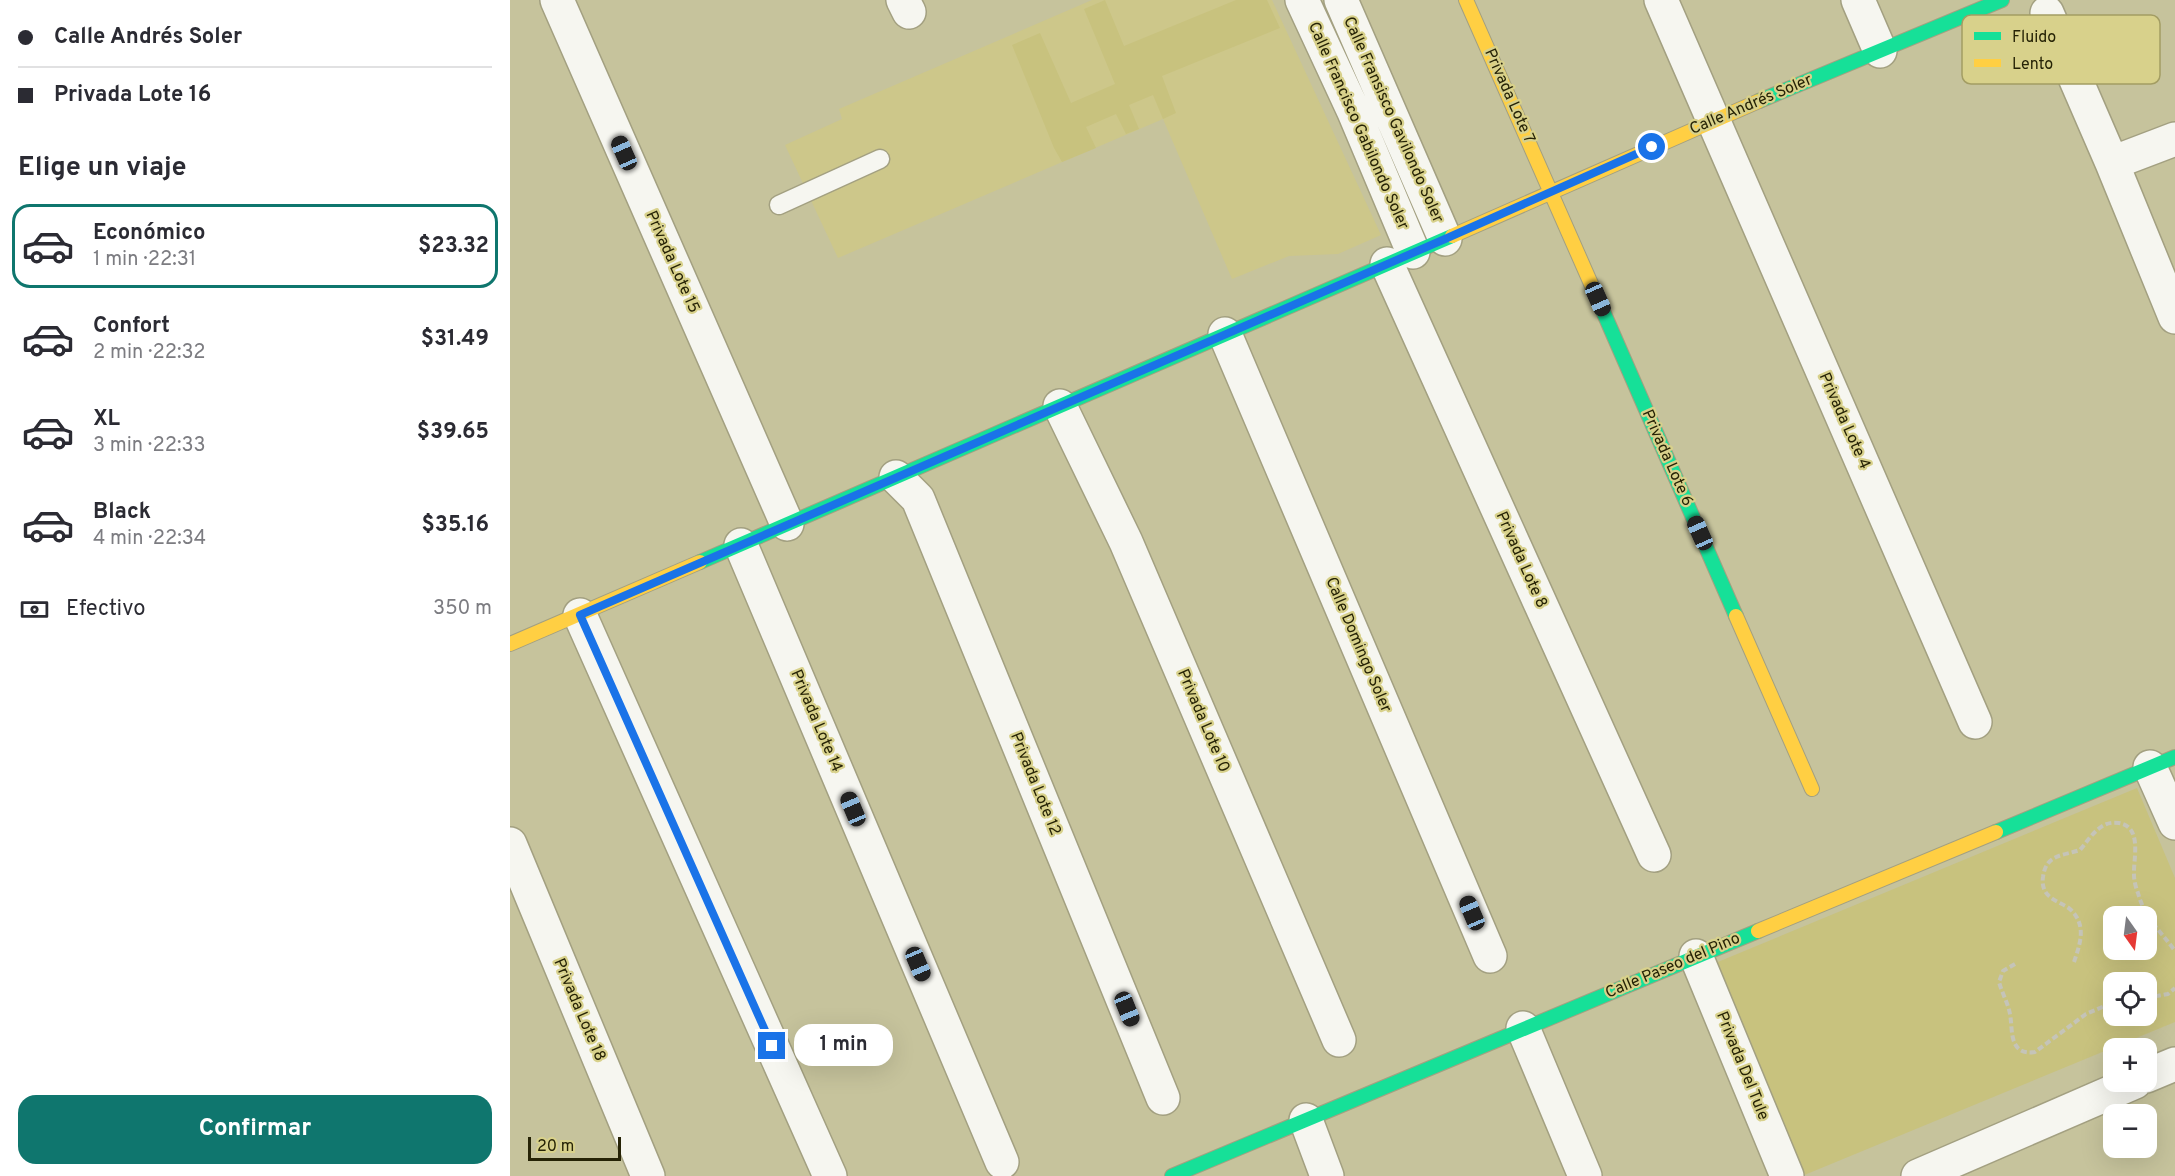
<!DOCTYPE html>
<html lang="es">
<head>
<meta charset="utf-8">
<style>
	body { margin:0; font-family:Overpass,sans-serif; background:#f7f7f7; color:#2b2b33; height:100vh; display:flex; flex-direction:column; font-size:22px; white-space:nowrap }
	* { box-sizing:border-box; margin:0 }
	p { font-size:20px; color:#7c7c81 }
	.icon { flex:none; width:33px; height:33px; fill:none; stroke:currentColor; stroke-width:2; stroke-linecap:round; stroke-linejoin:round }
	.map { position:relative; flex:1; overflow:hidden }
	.side { display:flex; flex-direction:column; background:#fff; width:510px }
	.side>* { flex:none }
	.banner { display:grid; align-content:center; height:132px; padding:0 18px; background:#fff }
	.needle { width:39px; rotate:166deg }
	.tools { position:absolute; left:1593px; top:906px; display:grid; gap:12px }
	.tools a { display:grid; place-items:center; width:54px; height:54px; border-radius:12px; background:#fff; box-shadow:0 6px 24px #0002; font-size:30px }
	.scale { position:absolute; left:18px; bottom:15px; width:93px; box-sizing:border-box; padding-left:6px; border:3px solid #262306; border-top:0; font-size:16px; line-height:21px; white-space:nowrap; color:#262306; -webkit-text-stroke:4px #d8d18b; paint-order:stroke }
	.end { position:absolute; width:27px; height:27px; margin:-14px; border:8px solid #1a73e8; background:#fff; box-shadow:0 0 0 3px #fff }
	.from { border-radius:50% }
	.bubble { position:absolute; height:42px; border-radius:18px; background:#fff; box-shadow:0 6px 24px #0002; font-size:20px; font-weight:700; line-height:42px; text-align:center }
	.car { position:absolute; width:18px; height:36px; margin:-18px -9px; border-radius:8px; box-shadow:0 0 4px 2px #0007; background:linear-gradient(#222 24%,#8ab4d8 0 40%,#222 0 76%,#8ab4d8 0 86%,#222 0) }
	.banner b { display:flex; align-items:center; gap:21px; height:57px; font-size:22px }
	.banner b+b { border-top:2px solid #e1e1e2 }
	.banner i { width:15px; height:15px; background:#2b2b33 }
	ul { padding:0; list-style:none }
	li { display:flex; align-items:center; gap:18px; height:84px; margin:0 12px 9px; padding:0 6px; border:3px solid transparent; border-radius:18px }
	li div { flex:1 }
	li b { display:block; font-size:22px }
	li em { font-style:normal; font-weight:700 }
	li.on { border-color:#0f766e }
	li>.icon { width:54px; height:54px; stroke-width:1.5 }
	h2 { padding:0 18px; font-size:27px; line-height:72px }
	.pay { display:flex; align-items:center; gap:15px; height:66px; padding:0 18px; font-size:22px }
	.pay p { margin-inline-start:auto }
	.button { display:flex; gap:12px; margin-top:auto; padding:12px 18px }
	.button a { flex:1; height:69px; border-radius:18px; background:#0f766e; color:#fff; font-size:24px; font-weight:700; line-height:69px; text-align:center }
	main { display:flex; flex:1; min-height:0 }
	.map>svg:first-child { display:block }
</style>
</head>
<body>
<main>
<section class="side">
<div class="banner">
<b><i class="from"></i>Calle Andrés Soler</b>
<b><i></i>Privada Lote 16</b>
</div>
<h2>Elige un viaje</h2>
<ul>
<li class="on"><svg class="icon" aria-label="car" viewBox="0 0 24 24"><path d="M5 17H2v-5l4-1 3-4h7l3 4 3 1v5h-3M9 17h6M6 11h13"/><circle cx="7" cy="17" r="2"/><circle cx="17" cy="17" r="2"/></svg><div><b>Económico</b><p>1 min · 22:31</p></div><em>$23.32</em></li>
<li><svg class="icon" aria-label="car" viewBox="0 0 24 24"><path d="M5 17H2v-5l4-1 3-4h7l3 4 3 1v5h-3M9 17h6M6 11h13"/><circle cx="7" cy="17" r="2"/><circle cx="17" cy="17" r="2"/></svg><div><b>Confort</b><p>2 min · 22:32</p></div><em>$31.49</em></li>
<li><svg class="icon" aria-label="car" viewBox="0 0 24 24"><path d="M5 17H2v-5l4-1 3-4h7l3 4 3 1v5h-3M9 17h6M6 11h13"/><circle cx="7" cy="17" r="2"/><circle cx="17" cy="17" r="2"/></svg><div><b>XL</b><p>3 min · 22:33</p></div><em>$39.65</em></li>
<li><svg class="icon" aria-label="car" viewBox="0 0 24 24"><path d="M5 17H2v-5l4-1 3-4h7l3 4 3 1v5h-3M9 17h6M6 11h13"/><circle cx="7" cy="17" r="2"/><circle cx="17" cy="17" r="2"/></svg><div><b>Black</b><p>4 min · 22:34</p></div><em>$35.16</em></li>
</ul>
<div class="pay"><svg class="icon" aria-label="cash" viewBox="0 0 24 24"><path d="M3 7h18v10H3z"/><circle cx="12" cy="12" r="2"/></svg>Efectivo<p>350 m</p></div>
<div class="button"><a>Confirmar</a></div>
</section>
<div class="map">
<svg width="1665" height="1176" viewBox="0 0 1665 1176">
	<rect width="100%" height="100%" fill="#c6c39c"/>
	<path fill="#cdc78a" d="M582 0H762L871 235 828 254 779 256 722 279 653 119 328 258 275 145 332 119 329 109Z"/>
	<path fill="#c8c27e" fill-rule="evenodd" d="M595 0 614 46 726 0H757L770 28 652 76 666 113 653 119 643 95 619 105 629 129 616 134 606 114 576 127 586 148 552 162 544 148 502 45 530 33 561 103 605 84 574 9Z
		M1627 788 1665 878V1022L1292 1176 1203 964ZM1604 916H1636V950H1604ZM1604 982H1636V1016H1604Z"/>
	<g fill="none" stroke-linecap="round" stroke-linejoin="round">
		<defs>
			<path id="lane" d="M269 205 370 159"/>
			<path id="street" d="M47 0 277 524
				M393 0 399 12
				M792 0 844 112 903 252
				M831 0 935 239
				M1151 0 1465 722
				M1348 0 1370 51
				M1537 13 1602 163 1665 317
				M1602 163 1665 139
				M877 264 1144 855
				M715 334 980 956
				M550 406 616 542 829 1040
				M386 477 408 499 653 1098
				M231 545 492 1162
				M70 615 320 1176
				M1640 767 1665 823
				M0 844 138 1176
				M1186 956 1277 1176
				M1013 1028 1075 1176
				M1636 1076 1665 1064
				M796 1120 817 1176
				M1408 1176 1625 1082"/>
			<path id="fast" d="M1249 101 1492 0
				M1082 286 1226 616
				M190 562 942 236
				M1486 832 1665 757
				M662 1176 1248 931"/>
			<path id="slow" d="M956 0 1082 286
				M942 236 1249 101
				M1226 616 1302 789
				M0 644 190 562
				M1248 931 1486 832"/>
		</defs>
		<use href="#lane" stroke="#a3a081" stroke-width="21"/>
		<use href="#street" stroke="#a3a081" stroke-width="36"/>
		<use href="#fast" stroke="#a3a081" stroke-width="16"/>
		<use href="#slow" stroke="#a3a081" stroke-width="16"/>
		<path stroke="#c5c4b8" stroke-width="4" stroke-dasharray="6 3" stroke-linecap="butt" d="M1564 962C1570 944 1577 926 1561 910 1555 904 1544 902 1538 895 1533 890 1532 883 1533 877 1536 854 1552 856 1570 850 1581 837 1590 820 1609 823 1633 827 1623 860 1624 875 1624 881 1626 888 1628 893 1635 919 1650 930 1665 951
			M1505 964 1493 971 1489 982C1492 993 1498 1003 1500 1014 1503 1029 1498 1056 1525 1052L1576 1014 1604 1002
			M1636 998 1658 994 1665 988"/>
		<use href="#lane" stroke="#f6f6f0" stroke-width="18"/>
		<use href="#street" stroke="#f6f6f0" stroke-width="33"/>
		<use href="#fast" stroke="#16e098" stroke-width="14"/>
		<use href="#slow" stroke="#ffcf43" stroke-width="14"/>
	</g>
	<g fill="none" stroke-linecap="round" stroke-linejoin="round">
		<path stroke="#1a73e8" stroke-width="8" d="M262 1046 70 615 935 239 1142 147"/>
	</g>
	<g text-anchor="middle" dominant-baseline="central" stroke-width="4.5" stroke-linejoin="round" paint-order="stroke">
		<g font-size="16" fill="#262306" stroke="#d8d18b">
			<text transform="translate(999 96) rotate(66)">Privada Lote 7</text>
			<text transform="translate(1241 105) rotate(-23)">Calle Andrés Soler</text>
			<text transform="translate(883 120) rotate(66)">Calle Fransisco Gavilondo Soler</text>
			<text transform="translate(848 126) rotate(66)">Calle Francisco Gabilondo Soler</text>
			<text transform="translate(162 262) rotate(66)">Privada Lote 15</text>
			<text transform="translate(1334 421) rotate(66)">Privada Lote 4</text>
			<text transform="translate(1157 458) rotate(66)">Privada Lote 6</text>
			<text transform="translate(1011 560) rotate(66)">Privada Lote 8</text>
			<text transform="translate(848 645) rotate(67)">Calle Domingo Soler</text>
			<text transform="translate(306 721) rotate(67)">Privada Lote 14</text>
			<text transform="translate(693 721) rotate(67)">Privada Lote 10</text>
			<text transform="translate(525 784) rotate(68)">Privada Lote 12</text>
			<text transform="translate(1163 966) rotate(-23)">Calle Paseo del Pino</text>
			<text transform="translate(69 1010) rotate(67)">Privada Lote 18</text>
			<text transform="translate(1232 1066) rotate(68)">Privada Del Tule</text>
		</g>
	</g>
	<rect x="1452" y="15" width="198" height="69" rx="9" fill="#d8d18b" stroke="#a39d63" stroke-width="1.5"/>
	<rect x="1464" y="32" width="27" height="8" fill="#16e098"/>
	<rect x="1464" y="59" width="27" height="8" fill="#ffcf43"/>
	<g font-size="16" fill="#262306">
		<text x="1502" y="42">Fluido</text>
		<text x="1502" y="69">Lento</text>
	</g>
</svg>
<div class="tools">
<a><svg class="needle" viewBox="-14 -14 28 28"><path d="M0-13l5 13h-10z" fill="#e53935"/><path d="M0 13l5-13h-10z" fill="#7c7c81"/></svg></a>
<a><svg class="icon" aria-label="locate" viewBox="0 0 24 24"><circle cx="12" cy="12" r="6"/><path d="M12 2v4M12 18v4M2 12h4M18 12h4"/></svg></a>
<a>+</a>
<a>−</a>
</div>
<div class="scale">20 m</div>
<i class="end from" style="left:1142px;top:147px"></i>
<i class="end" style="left:262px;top:1046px"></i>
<div class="bubble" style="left:284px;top:1024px;width:99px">1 min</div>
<i class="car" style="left:114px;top:153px;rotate:336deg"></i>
<i class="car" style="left:1088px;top:299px;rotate:156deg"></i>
<i class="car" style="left:1190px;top:533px;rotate:336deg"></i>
<i class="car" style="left:343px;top:809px;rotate:337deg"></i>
<i class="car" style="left:962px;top:913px;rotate:337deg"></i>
<i class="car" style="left:408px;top:964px;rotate:157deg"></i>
<i class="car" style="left:617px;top:1009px;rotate:158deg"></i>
</div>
</main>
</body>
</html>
